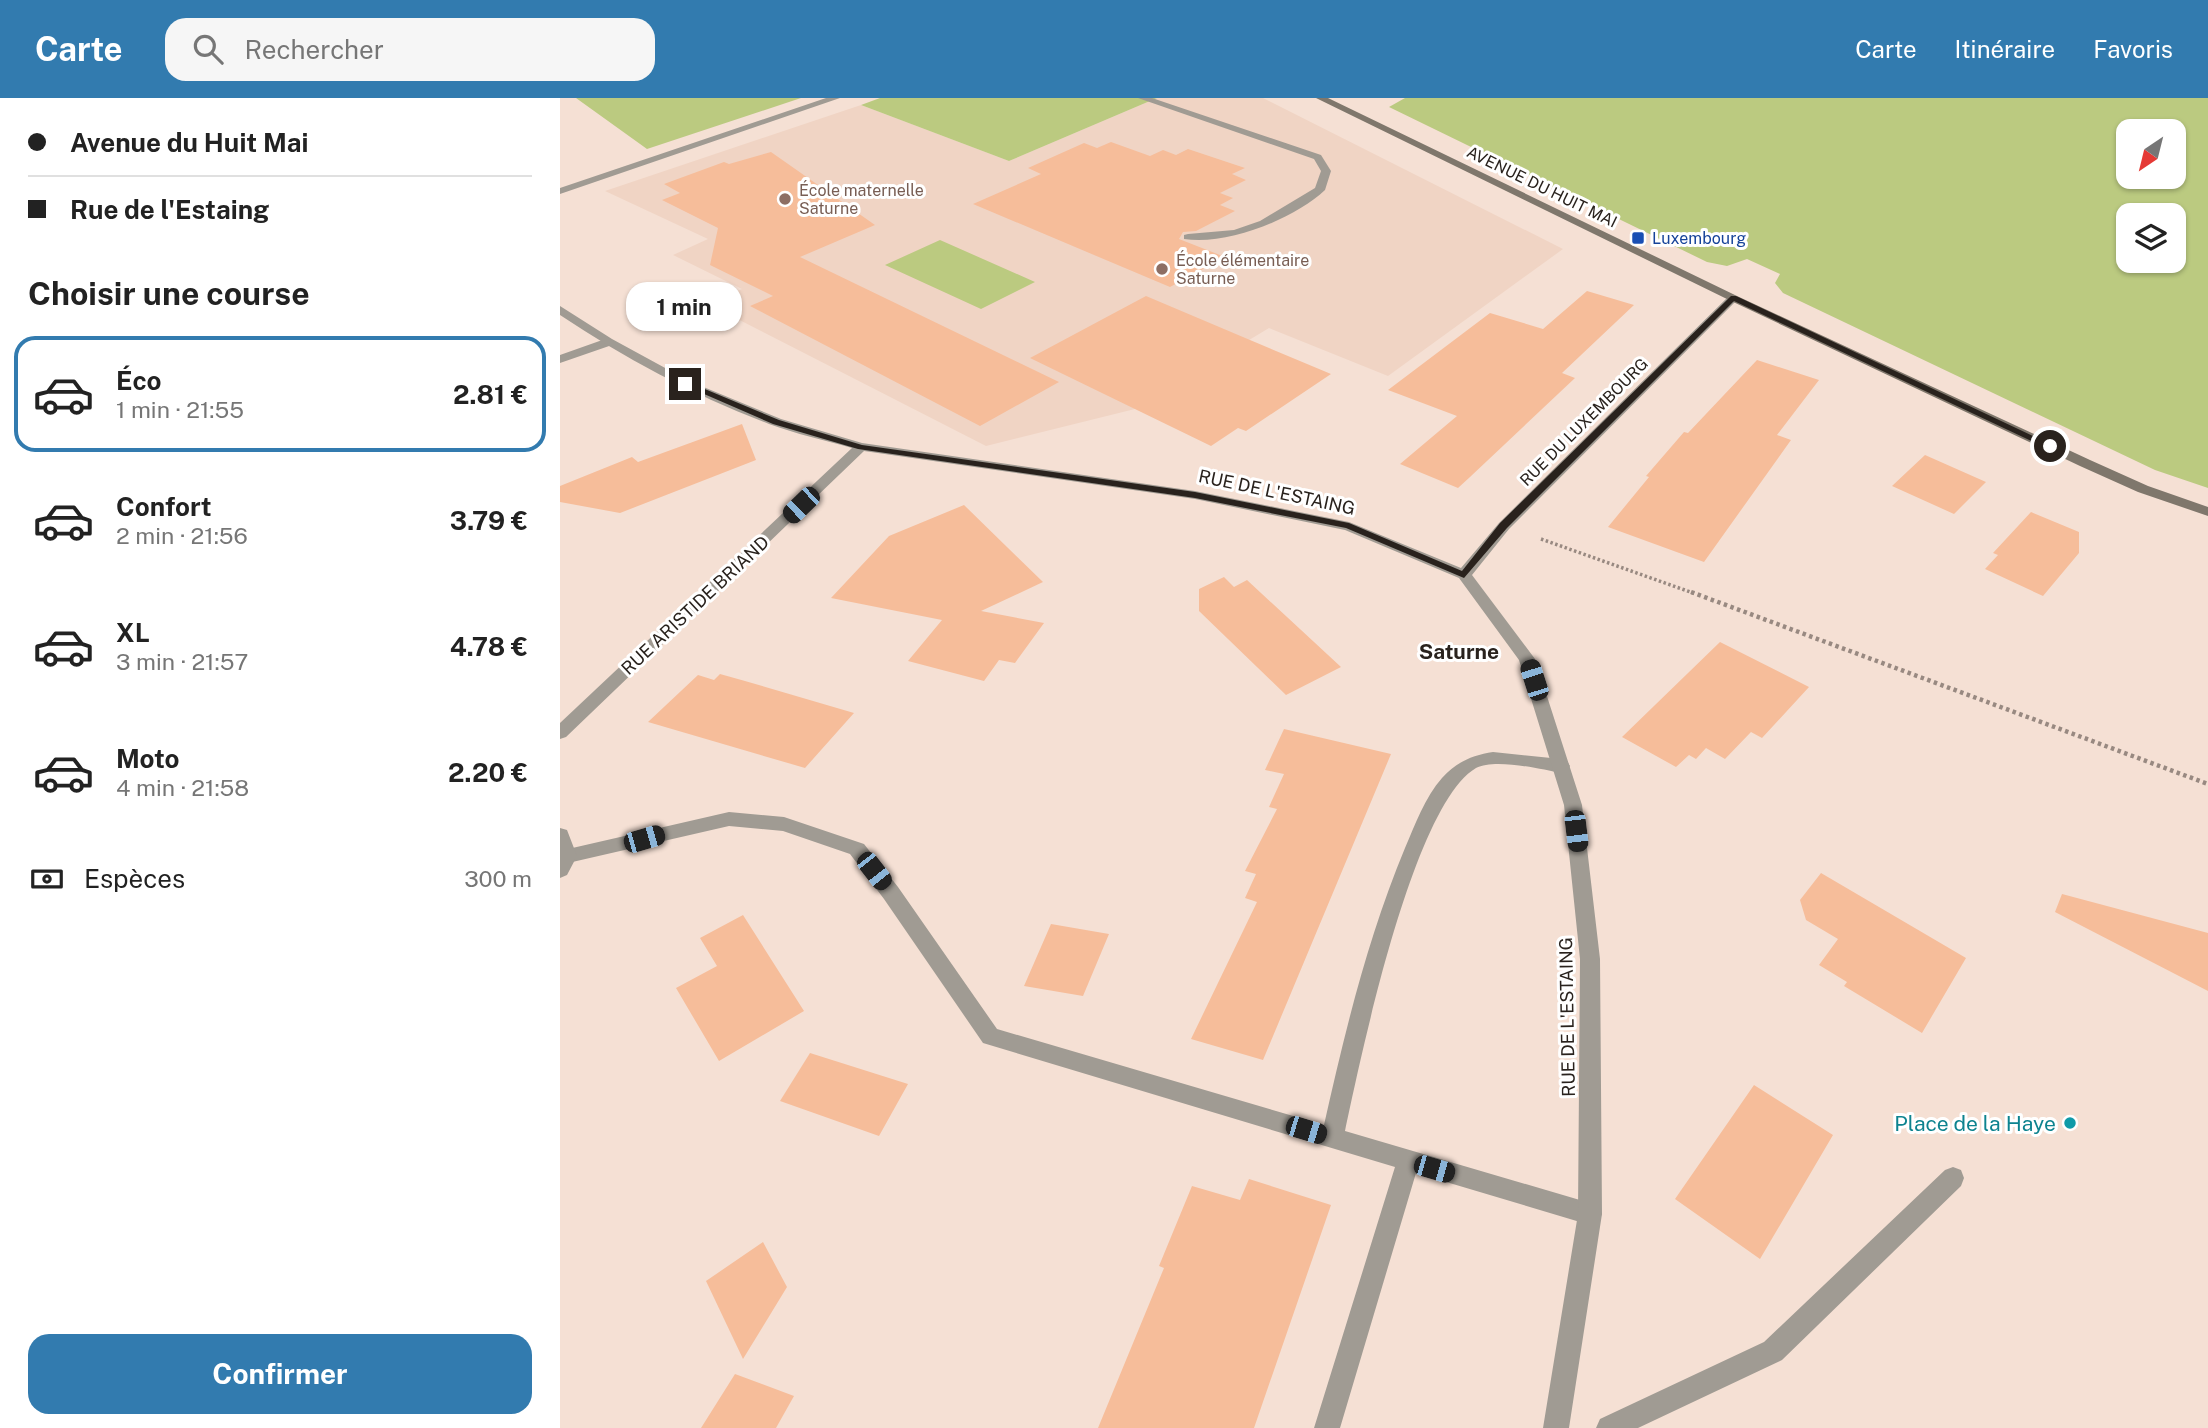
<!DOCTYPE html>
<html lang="fr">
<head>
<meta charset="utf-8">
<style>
	body { margin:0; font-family:"Public Sans",sans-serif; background:#f6f6f6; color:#222; height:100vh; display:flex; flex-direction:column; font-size:26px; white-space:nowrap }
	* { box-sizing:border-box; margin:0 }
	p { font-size:23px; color:#767676 }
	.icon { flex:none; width:38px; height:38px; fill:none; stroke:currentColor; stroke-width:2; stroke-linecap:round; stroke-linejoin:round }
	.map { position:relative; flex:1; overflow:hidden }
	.details { display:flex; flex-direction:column; background:#fff; width:560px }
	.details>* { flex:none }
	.banner { display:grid; align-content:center; height:154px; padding:0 28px; background:#fff }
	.needle { width:46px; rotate:215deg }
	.tools { position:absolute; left:1556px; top:21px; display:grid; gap:14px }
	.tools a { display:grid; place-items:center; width:70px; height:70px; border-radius:14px; background:#fff; box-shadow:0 2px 5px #0004; font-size:35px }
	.end { position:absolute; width:32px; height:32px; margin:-16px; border:9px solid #29221d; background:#fff; box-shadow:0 0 0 4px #fff }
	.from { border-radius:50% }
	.bubble { position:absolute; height:49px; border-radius:21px; background:#fff; box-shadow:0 2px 5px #0004; font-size:23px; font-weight:700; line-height:49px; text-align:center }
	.car { position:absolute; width:21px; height:42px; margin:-21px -10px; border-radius:9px; box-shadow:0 0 5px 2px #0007; background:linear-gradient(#222 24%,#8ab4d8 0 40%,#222 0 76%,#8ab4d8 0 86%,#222 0) }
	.banner b { display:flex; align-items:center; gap:24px; height:66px; font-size:26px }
	.banner b+b { border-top:2px solid #e0e0e0 }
	.banner i { width:18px; height:18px; background:#222 }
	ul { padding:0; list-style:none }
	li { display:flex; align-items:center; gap:21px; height:116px; margin:0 14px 10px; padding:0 14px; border:4px solid transparent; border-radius:21px }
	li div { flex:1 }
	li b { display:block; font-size:26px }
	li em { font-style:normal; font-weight:700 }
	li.active { border-color:#327baf }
	li>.icon { width:63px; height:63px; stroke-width:1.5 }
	h2 { padding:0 28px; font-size:32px; line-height:84px }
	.pay { display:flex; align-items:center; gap:18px; height:77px; padding:0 28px; font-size:26px }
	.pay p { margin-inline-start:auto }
	.action { display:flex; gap:14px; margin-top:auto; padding:14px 28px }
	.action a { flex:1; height:80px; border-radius:21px; background:#327baf; color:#fff; font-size:28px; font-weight:700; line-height:80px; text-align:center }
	header { display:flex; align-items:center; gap:42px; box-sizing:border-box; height:98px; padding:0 35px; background:#327baf; color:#fff }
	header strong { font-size:33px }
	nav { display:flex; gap:38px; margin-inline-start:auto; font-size:24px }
	.search { width:490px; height:63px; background:#f6f6f6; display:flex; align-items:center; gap:18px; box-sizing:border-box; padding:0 24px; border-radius:21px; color:#767676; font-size:26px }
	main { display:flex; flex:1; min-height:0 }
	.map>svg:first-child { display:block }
</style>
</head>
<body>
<header>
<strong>Carte</strong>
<div class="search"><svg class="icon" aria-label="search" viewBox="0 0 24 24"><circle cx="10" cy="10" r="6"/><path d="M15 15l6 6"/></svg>Rechercher</div>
<nav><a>Carte</a><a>Itinéraire</a><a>Favoris</a></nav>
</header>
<main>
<section class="details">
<div class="banner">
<b><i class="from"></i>Avenue du Huit Mai</b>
<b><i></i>Rue de l'Estaing</b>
</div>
<h2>Choisir une course</h2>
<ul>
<li class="active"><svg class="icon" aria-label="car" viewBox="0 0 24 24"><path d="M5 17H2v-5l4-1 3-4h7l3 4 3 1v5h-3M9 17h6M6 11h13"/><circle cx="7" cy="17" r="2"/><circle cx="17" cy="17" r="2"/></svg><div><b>Éco</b><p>1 min · 21:55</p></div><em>2.81 €</em></li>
<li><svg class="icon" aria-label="car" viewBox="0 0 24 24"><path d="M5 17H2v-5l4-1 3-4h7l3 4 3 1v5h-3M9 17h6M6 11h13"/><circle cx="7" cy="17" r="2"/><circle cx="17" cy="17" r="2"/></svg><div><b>Confort</b><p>2 min · 21:56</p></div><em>3.79 €</em></li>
<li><svg class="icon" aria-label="car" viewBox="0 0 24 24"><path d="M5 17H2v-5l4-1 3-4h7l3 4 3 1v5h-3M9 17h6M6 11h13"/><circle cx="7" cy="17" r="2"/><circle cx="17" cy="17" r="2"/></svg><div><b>XL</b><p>3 min · 21:57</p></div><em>4.78 €</em></li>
<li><svg class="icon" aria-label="car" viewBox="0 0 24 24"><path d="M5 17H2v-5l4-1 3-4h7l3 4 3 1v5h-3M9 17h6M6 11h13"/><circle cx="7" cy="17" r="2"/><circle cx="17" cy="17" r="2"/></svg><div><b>Moto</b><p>4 min · 21:58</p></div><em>2.20 €</em></li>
</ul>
<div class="pay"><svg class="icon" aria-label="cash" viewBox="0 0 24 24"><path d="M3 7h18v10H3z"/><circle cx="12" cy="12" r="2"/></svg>Espèces<p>300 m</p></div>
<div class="action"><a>Confirmer</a></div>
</section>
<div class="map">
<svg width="1648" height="1330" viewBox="0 0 1648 1330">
	<rect width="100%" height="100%" fill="#f5e0d4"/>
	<path fill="#f0d4c4" d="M597 0H703L1003 151 828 278 709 230 575 311 426 348 148 206 182 191 113 157 148 141 45 93 301 7 449 63Z"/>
	<path fill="#bbca80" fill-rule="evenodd" d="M16 0H241L87 51Z
		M320 0H597L449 63 301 7Z
		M845 0H1648V390L1595 372 1223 195 1215 185 1220 176 1187 161 1167 168 1147 164 829 9ZM1568 33H1614V79H1568ZM1568 117H1614V163H1568Z
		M380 142 475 184 421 211 325 167Z"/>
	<path fill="#f6bd9a" d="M551 44 590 58 603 52 616 57 628 51 685 70 672 76 686 82 660 95 673 100 660 107 675 113 636 133 623 134 619 141 665 159 610 189 413 106 481 76 468 70 524 45 537 50Z
		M211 54 315 127 240 159 499 284 420 328 190 208 213 198 150 167 158 130 102 102 120 95 104 86 164 64 169 66Z
		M1027 193 1074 207 1002 275 1015 280 910 379 898 390 840 366 897 318 828 292 930 215 983 231Z
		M586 198 690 242 771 276 686 333 678 330 651 348 470 260Z
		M1197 262 1259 282 1217 337 1231 342 1144 464 1048 429 1089 379 1086 378 1124 334 1128 335Z
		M182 326 196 362 60 415 0 404V388L72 359 78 364Z
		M1365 357 1426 384 1394 416 1332 388Z
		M404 407 483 484 421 513 484 525 455 565 439 562 424 583 348 563 382 522 271 500 329 438Z
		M1471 414 1519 434V455L1483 498 1425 471 1438 457 1433 455Z
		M664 479 674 489 687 482 781 569 726 597 639 513V491Z
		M1160 544 1249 589 1202 640 1191 634 1165 661 1146 650 1136 661 1129 657 1116 669 1062 639Z
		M160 576 185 583 294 615 245 670 88 624 138 577 154 582Z
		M724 631 831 656 703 962 631 941 697 804 685 800 696 776 685 773 717 711 709 709 724 676 705 672Z
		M1261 775 1406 860 1362 935 1284 888 1287 884 1259 867 1278 841 1246 822 1240 802Z
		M1502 796 1648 835V893L1495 814Z
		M183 817 244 913 159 963 116 890 157 868 140 840Z
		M491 826 549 836 523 898 464 888Z
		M250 955 348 986 319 1038 220 1003Z
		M1194 987 1273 1037 1200 1161 1115 1101Z
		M689 1081 771 1107 694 1330H538L604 1170 599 1168 632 1088 680 1102Z
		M203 1144 227 1189 183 1261 146 1183Z
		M175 1276 234 1298 216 1330H141Z"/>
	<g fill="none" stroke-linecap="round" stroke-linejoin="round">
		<path stroke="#988981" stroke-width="3.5" stroke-dasharray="2.5 2.5" stroke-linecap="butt" d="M981 441 1136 496"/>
		<path stroke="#988981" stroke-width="4.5" stroke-dasharray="3.5 3.5" stroke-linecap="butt" d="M1131 494 1648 686"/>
		<path fill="#a09b93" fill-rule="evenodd" d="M578 0H592L761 57 771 73 765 92C734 121 667 148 624 141V137L628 136 674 132 700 123 755 90 761 73 754 61Z
			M48 240 54 244 52 247 0 265V257Z
			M933 654 1001 661 1007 663 1010 668 1007 673 1001 675C980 671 935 660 916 670 853 707 801 958 785 1033L1030 1105 1038 1108 1042 1116 1038 1124 1030 1127 856 1075 780 1330H754L835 1069 423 945 324 801 290 756 223 733 169 728 8 765 0 761 1 753 8 751 169 714 224 719 304 746 338 789 437 931 764 1027C785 933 808 839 845 750 855 727 865 699 882 680 896 664 913 657 933 654Z"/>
		<path fill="#a09b93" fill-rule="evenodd" d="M266 0H280L0 96V90Z
			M1169 198 1179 200 949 431 912 477 975 561 1022 707 1040 861 1042 1116 1009 1330H983L1018 1116 1020 861 1004 707 959 562 899 480 785 432 635 401 304 353 6 639 0 641V625L292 350C264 342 236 336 209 326 135 298 66 261 0 217V208L52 241 129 283 221 321 302 345 635 393 789 424 901 470 939 425Z
			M0 730 7 732 17 758 7 777 0 780Z
			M1393 1069 1401 1072 1404 1080 1401 1088 1222 1262 1078 1330H1036L1040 1321 1204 1244 1385 1072Z"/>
		<path fill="#7f776c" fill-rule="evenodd" d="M756 0H768L1177 198 1530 362 1588 388 1648 409V418L1578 394 1520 368 1169 202Z"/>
	</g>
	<path fill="#29221d" d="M1171 198H1176L1494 348 1486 350 1174 203 947 430 904 480 786 430 635 400 298 351 213 326 121 286 128 284 219 322 302 347 635 394 789 425 902 473 940 425Z"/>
	<g fill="#8d6e63" stroke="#fff" stroke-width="2.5">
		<circle cx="225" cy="101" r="7"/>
		<circle cx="602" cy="171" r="7"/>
	</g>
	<rect fill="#1a4fb4" stroke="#fff" stroke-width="2.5" x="1071" y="133" width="14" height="14" rx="3.5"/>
	<circle fill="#0f9aa8" stroke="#fff" stroke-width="2.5" cx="1510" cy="1025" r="7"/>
	<g text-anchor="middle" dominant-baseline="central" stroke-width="6" stroke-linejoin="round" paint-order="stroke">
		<g font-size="16" fill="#29221d" stroke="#fff">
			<text transform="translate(982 89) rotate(26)">AVENUE DU HUIT MAI</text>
			<text transform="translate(1024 324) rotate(-45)">RUE DU LUXEMBOURG</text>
		</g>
		<g font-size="16" fill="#785e54" stroke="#fff" text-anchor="start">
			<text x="239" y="92">École maternelle<tspan x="239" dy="18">Saturne</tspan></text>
			<text x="616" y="162">École élémentaire<tspan x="616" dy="18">Saturne</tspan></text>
		</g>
		<g font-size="16" fill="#164399" stroke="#fff" text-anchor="start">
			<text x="1092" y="140">Luxembourg</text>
		</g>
		<g font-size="18" fill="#29221d" stroke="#fff">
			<text transform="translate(717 394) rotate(12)">RUE DE L'ESTAING</text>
			<text transform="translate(135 507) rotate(-43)">RUE ARISTIDE BRIAND</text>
			<text transform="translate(1007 919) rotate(-91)">RUE DE L'ESTAING</text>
		</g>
		<g font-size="21" font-weight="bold" fill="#29221d" stroke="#fff">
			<text x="899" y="553">Saturne</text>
		</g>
		<g font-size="21" fill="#0d838f" stroke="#fff" text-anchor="end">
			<text x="1496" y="1025">Place de la Haye</text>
		</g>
	</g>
</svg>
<div class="tools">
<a><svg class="needle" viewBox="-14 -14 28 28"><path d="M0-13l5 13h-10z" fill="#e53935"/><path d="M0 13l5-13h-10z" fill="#767676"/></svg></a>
<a><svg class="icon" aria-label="layers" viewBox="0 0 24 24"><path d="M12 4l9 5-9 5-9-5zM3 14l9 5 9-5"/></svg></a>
</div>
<i class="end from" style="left:1490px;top:348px"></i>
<i class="end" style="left:125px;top:286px"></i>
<div class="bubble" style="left:66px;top:184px;width:116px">1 min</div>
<i class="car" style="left:241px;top:407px;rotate:226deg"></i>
<i class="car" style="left:974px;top:582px;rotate:342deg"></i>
<i class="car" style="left:1016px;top:733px;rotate:173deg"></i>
<i class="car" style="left:84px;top:741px;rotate:74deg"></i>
<i class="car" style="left:314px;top:773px;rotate:142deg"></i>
<i class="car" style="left:746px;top:1032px;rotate:107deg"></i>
<i class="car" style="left:874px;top:1071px;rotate:106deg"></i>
</div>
</main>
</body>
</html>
